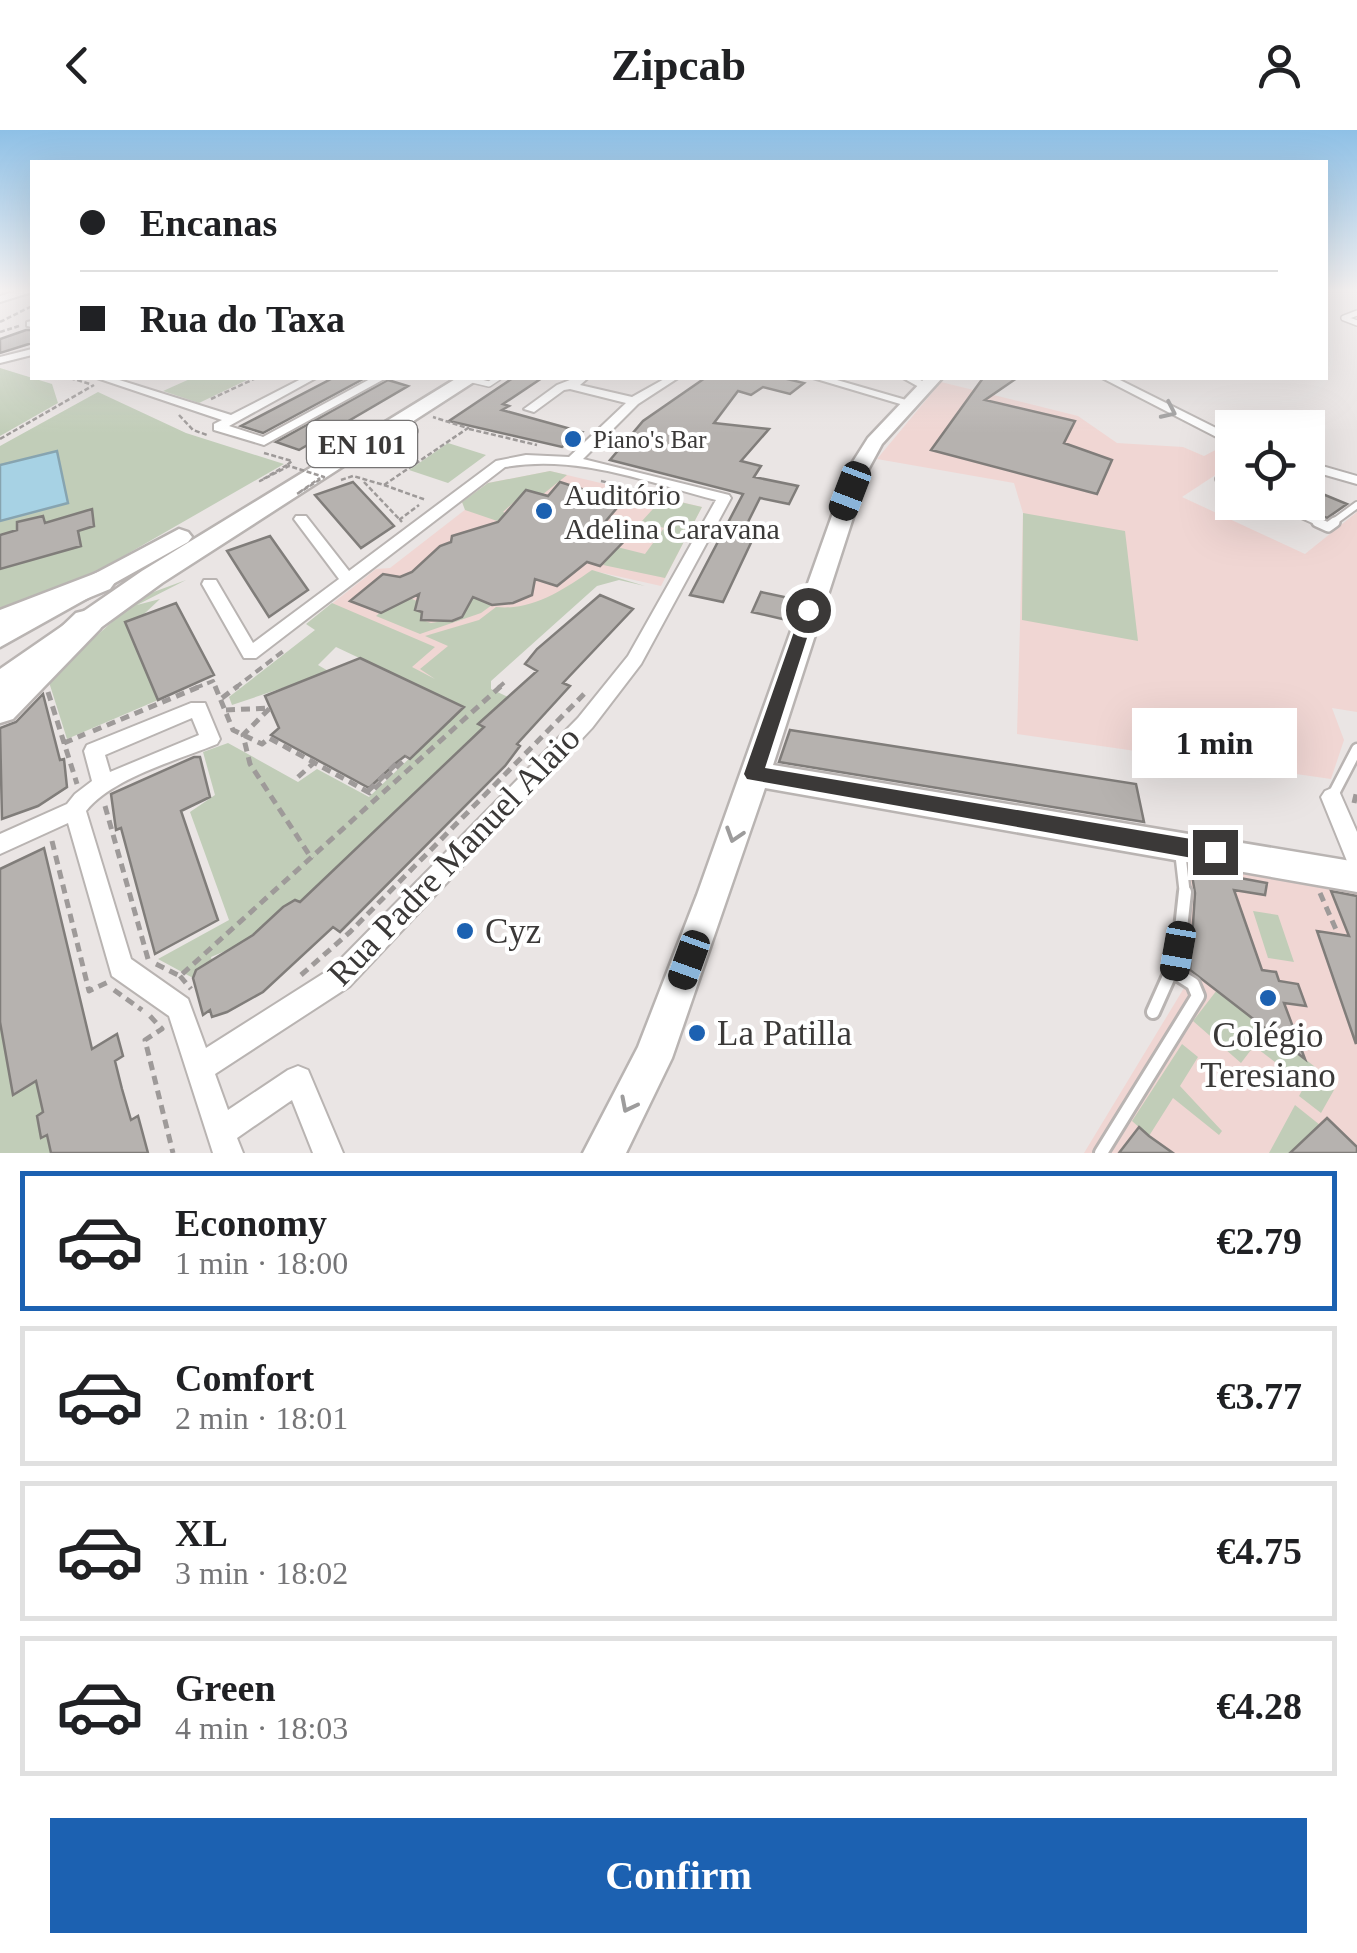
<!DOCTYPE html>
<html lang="en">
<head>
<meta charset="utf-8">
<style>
	body { margin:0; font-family:"Times New Roman",serif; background:#f6f6f6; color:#202124; height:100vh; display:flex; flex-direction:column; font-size:38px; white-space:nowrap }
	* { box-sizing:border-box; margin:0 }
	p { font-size:32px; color:#757577 }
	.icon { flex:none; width:55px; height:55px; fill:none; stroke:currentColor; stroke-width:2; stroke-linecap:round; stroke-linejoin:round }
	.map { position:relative; height:1023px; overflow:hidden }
	.sheet { display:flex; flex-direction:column; background:#fff; flex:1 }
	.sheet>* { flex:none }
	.banner { position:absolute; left:30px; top:30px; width:1298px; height:220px; border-radius:0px; box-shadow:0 10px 40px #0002; display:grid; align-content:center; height:220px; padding:0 50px; background:#fff }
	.fabs { position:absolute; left:1215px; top:280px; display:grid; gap:20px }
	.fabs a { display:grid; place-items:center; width:110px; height:110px; border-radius:0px; background:#fff; box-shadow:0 10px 40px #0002; font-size:50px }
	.end { position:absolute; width:45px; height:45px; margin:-22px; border:12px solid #3b3938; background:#fff; box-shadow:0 0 0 5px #fff }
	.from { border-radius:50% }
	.bubble { position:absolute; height:70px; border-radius:0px; background:#fff; box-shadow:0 10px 40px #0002; font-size:32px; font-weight:600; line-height:70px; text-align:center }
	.car { position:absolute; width:30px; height:60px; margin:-30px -15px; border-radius:12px; box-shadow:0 0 8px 2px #0007; background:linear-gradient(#222 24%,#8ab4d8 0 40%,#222 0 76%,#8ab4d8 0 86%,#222 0) }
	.banner b { display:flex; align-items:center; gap:35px; height:95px; font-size:38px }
	.banner b+b { border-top:2px solid #e0e0e0 }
	.banner i { width:25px; height:25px; background:#202124 }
	ul { padding:18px 0 0; list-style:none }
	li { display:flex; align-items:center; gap:30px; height:140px; margin:0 20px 15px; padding:0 30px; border:5px solid #e0e0e0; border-radius:0px }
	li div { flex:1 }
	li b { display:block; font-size:38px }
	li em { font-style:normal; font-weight:600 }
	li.on { border-color:#1c61b1 }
	li>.icon { width:90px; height:90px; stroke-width:1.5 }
	.primary-button { display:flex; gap:20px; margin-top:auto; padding:20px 50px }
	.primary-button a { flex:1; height:115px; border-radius:0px; background:#1c61b1; color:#fff; font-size:40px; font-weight:600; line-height:115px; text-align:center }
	header { display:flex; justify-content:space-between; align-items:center; height:130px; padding:0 50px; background:#fff; font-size:45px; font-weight:600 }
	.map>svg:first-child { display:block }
</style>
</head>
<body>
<header><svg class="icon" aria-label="back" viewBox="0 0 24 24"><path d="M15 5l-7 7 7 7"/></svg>Zipcab<svg class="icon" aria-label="person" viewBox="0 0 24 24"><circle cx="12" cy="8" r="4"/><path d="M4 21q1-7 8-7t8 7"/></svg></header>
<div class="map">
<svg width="1357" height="1023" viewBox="0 0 1357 1023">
	<rect width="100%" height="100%" fill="#eae5e4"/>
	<path fill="#f0d6d3" d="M941 252 1078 286 1117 313 1183 317 1204 326 1227 314 1232 316V334L1182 367 1305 424 1357 382V582L1332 578 1344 610 1331 649 1017 604 1023 383 1014 353 877 329Z
		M550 341 702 377 661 456 594 441 462 561 310 491 376 439 390 438 466 379 462 372 488 353Z
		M1189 734 1357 764V1023H1084L1184 858 1190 840Z"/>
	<path fill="#c1cdb8" d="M0 238 52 254 58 273 0 306Z
		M192 248H251L199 273 163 261Z
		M98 262 186 303 284 334 108 435 0 485V391L67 373 57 322 0 335V316Z
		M448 313 486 325 448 353 409 340Z
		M550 341 567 345 542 365 526 361 503 382 516 387 506 394 465 380 462 372 488 353Z
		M663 368 702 377 665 448 603 435 617 417 645 424 664 398 642 391Z
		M1023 383 1125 401 1138 511 1022 490Z
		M592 440 645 456 619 450 597 456 491 551V559L508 567 479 593 484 597 300 772 295 770 242 814 211 827 212 831 196 840 193 848 158 829 229 790 190 682 215 665 203 622 228 613 298 652 317 639 369 667 463 577 336 517 318 535 330 542 232 575 229 567 315 500 306 494 332 473 435 517 412 537 435 549 420 539 448 516 425 506 479 490 496 477C532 481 563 460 592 440Z
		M186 450 137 475 160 469 143 485 125 492 158 570 67 609 48 549 140 467Z
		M473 451 492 475 481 483 420 504 376 486 387 476 410 468 417 471 415 479 422 482V490L431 493 462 488 466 480 458 476Z
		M1253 781 1278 785 1294 832 1268 828Z
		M1217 860 1319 940 1316 946 1334 960 1321 983 1299 966 1305 955 1254 916 1241 933 1193 891Z
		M0 893 13 964 36 951 43 982 37 986 41 1007 47 1005 51 1023H0Z
		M1182 914 1198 927 1180 956 1222 1001 1219 1005 1173 968 1149 1006 1132 991Z
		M1295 975 1320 995 1290 1023H1269Z"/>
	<path fill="#a7d2e4" stroke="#87a4b0" stroke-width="2.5" d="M57 321 68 373 0 391V335Z"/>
	<path fill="#b6b2af" stroke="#807d7a" stroke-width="2.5" d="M26 200H32V213L0 223V209Z
		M333 248H365L263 303 241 296Z
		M513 248H542L503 274 509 276 502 280 582 302 562 317 449 291Z
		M705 248H783L804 253 790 264 763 257 751 265 738 261 714 293 769 299 741 331 761 336 754 347 798 356 789 374 760 368 745 398 757 400 723 472 690 465 743 364 610 330 643 291Z
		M983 248H1017L985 270 1075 291 1064 313 1112 330 1097 364 931 320Z
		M388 250 408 256 299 320 276 312Z
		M353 352 394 396 361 418 315 365Z
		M560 352 622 372 605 392 635 400 600 436 587 432 557 456 535 449 532 465 513 473 492 475 473 467 462 487 452 491 421 490 422 482 415 480 419 464 381 483 350 471 383 444 400 447 412 442 440 416 451 412 452 406 498 392 526 360 548 366Z
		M1308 358 1347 374 1327 388 1317 384 1308 380Z
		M92 379 94 396 78 401 81 416 0 439V405L17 400V392L43 386 45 393Z
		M270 406 308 460 269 487 227 421Z
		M761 462 798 470 791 491 752 482Z
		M600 465 633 479 563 553 570 556 517 614 520 616 505 636 340 802 333 797 263 862 227 882 212 887 210 880 203 885 193 848 196 840 253 805 283 777 295 770 300 772 484 597 478 594 537 541 525 534 537 519Z
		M176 473 214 545 158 570 125 492Z
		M360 528 464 577 410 629 405 626 396 633 369 658 271 605 279 598 265 566Z
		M43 564 60 630 64 629 67 657 38 676 2 689 0 598 16 592Z
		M790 600 1136 654 1144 692 779 632Z
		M194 627H200L210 667 181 681 218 790 155 824 121 698 116 700 111 664Z
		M44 718 92 919 117 904 123 926 115 931 122 959 131 990 138 986 148 1023H51L47 1005 41 1008 37 986 43 982 36 951 13 965 0 892V739Z
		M1191 739 1267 753 1265 765 1234 760 1262 840 1276 842 1279 851 1298 854 1306 876 1284 873 1305 929 1190 840 1195 763Z
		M1331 761 1357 766 1356 914 1317 801 1349 806Z
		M1327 988 1357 1017V1023H1290Z
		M1139 997 1149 1006 1173 1023H1119Z"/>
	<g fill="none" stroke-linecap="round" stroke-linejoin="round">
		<defs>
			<path id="lane-far4" d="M1357 183 1344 188 1357 193
				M468 249 489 254 498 248"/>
			<path id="lane-far3" d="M345 330 373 327 414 301 408 285
				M1219 349 1232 355
				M1273 372 1322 394
				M1331 394 1357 375"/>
			<path id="lane-far2" d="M1317 392 1328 397 1335 392"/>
			<path id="lane-far1" d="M1332 667 1357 619
				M1180 721 1185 765"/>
			<path id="lane" d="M1153 882 1178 826 1185 762
				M1101 1023 1198 866 1193 854 1174 842"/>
			<path id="street" d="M21 160H32V162L0 172V166Z
				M32 191V197L27 196V192Z
				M32 219V225L0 233V227Z
				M97 248H113L231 285 303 248H316L229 296 263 307 372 248H386L264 315 214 300V294L222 290Z
				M575 248H588L580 255 632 267 666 248H678L638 274 583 329 729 365 731 368 641 534 592 598 350 856 215 944 228 980 288 940 298 936 308 940 343 1023H313L292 970 237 1008 243 1023H213L169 886 112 846 68 693 0 724V704L67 674 75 664 92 651 84 621 87 615 191 573H205L220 609 217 614C178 630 112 648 86 681L131 829 188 869 206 918 332 838 578 588 628 526 716 370C647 352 577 324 505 337L256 528H244L202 454 204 450H216L253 513 339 449 294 389 296 386H306L349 441 496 331 526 325 569 327 626 273 570 259 564 260 534 282 524 279 557 255ZM192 588 199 605 110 642 105 625Z
				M813 248H830L913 272 907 276Z
				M903 248H917L929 255 919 257Z
				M1102 248H1116L1232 306V315Z
				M1308 332 1357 346V354L1308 340Z
				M1332 658 1339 661 1357 702V739L1349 736 1321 667 1325 661Z"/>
			<path id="secondary" d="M925 248H942L882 314 869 338 773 635 1357 732V762L765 658 672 928 626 1023H583L638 917 697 765 849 338 868 308Z"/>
			<path id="primary" d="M457 248H480L162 453 11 563 0 566V539L142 441Z
				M179 399 188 402 192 407 188 412 0 517V494Z"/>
			<path id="highway" d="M99 442 110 445 115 452 110 459 0 504V480Z
				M88 480 100 483 105 491 100 499 13 589 0 593V556L76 483Z"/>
		</defs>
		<use href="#lane-far4" stroke="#b9b4b2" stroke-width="8"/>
		<use href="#lane-far3" stroke="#b9b4b2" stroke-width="10"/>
		<use href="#lane-far2" stroke="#b9b4b2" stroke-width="14"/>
		<use href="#lane-far1" stroke="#b9b4b2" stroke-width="15"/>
		<use href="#lane" stroke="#b9b4b2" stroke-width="18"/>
		<use href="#street" stroke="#b9b4b2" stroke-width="4"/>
		<use href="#secondary" stroke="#b9b4b2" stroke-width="5"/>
		<use href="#primary" stroke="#b9b4b2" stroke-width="5"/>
		<use href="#highway" stroke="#b9b4b2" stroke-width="5"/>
		<path stroke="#9e9a99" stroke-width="2.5" stroke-dasharray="5 2.5" stroke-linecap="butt" d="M0 192 32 176
			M0 202 19 196
			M70 248 90 254
			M211 269 256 248
			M179 285 193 300 207 305
			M469 299 537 315
			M0 309 94 255
			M264 323 292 331 287 335
			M341 350 353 346 384 355 468 298 433 287
			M601 351 645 361
			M364 352 402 392
			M384 355 426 370
			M399 390 419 375"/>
		<path stroke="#9e9a99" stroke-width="4" stroke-dasharray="8 5" stroke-linecap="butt" d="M195 558 213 551 216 558
			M235 558 286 519
			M498 558 505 552"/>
		<path stroke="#9e9a99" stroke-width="5" stroke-dasharray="9 6" stroke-linecap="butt" d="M215 556 233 600 262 614 269 608 370 663 407 627
			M48 562 77 654
			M222 568 238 556
			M226 580 270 578 243 605 250 634 312 729
			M93 601 201 556
			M64 613 85 604
			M298 647 317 630
			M368 661 397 633
			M1354 673 1357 660
			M105 676 148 829
			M52 711 89 861 108 852
			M1320 763 1338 804
			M156 834 180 846 501 556
			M301 845 350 802 585 563
			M180 846 191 859
			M114 860 142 880
			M150 886 162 899 145 910 173 1023"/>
		<use href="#lane-far4" stroke="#fff" stroke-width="5"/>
		<use href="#lane-far3" stroke="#fff" stroke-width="6"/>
		<use href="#lane-far2" stroke="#fff" stroke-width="9"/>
		<use href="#lane-far1" stroke="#fff" stroke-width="10"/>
		<use href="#lane" stroke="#fff" stroke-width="12"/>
		<use href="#street" fill="#fff" fill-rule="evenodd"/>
		<use href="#secondary" fill="#fff" fill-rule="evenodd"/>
		<use href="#primary" fill="#fff" fill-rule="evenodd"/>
		<use href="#highway" fill="#fff" fill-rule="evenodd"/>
		<path stroke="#9e9a99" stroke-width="2.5" stroke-dasharray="5 2.5" stroke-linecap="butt" d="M287 335 260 351 289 336 324 347 297 364 320 348"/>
	</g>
	<defs><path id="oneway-chevron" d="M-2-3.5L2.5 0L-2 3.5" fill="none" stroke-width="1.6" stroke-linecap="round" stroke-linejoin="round" transform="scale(2.5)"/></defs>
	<g stroke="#9d9c9c">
		<use href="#oneway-chevron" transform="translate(1169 281) rotate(25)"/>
		<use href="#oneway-chevron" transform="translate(734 705) rotate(108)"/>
		<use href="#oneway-chevron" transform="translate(628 975) rotate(117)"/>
	</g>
	<linearGradient id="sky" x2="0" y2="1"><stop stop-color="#8ec0e6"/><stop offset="0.53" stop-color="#f6f3f3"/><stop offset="1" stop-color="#f6f3f3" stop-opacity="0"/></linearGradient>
	<rect width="1357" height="303" fill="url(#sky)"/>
	<path fill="#3b3938" d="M803 476 816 480 765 638 1215 713 1222 716V729L1215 732 747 649 744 644Z"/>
	<g fill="#1c61b1" stroke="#fff" stroke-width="4">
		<circle cx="573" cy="309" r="10"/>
		<circle cx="544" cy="381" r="10"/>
		<circle cx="465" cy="801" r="10"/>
		<circle cx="1268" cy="868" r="10"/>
		<circle cx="697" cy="903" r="10"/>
	</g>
	<g text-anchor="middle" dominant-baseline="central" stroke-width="8" stroke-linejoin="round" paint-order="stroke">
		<g font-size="25" fill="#3b3938" stroke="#fff" text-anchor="start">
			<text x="593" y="309">Piano's Bar</text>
		</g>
		<rect fill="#fff" stroke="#767474" stroke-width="2.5" x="307" y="291" width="110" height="46" rx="8"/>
		<g font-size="28" font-weight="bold" fill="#3b3938">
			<text x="362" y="314">EN 101</text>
		</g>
		<g font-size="30" fill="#3b3938" stroke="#fff" text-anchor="start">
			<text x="564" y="364">Auditório<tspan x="564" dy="34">Adelina Caravana</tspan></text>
		</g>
		<g font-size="35" fill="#3b3938" stroke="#fff">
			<text transform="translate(454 726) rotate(-46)">Rua Padre Manuel Alaio</text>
		</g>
		<g font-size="35" fill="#3b3938" stroke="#fff" text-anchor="start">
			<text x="485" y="801">Cyz</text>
			<text x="717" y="903">La Patilla</text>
			<text x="1268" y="905" text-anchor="middle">Colégio<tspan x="1268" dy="40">Teresiano</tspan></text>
		</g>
	</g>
</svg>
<div class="fabs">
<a><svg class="icon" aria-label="locate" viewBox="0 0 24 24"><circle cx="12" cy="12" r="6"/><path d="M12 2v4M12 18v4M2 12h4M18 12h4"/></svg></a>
</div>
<i class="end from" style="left:808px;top:480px"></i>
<i class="end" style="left:1215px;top:722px"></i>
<div class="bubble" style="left:1132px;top:578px;width:165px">1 min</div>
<i class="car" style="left:850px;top:361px;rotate:201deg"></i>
<i class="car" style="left:1178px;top:821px;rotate:190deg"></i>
<i class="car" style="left:689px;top:830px;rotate:200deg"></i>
<div class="banner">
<b><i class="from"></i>Encanas</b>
<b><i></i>Rua do Taxa</b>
</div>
</div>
<section class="sheet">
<ul>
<li class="on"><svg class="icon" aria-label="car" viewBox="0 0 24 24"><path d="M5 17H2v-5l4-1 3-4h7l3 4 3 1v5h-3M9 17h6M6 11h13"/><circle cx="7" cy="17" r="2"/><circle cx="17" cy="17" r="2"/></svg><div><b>Economy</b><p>1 min · 18:00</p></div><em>€2.79</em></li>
<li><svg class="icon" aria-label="car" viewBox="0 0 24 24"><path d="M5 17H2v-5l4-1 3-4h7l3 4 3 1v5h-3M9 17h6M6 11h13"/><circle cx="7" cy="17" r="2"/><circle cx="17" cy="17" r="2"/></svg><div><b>Comfort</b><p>2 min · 18:01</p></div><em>€3.77</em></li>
<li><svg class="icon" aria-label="car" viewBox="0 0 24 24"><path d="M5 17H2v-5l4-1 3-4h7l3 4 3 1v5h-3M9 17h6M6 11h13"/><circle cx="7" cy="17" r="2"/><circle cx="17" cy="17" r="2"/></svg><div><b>XL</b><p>3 min · 18:02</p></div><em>€4.75</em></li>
<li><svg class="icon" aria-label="car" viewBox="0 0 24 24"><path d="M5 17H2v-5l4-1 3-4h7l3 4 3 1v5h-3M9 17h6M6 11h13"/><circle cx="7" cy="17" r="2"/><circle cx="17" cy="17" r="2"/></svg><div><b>Green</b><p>4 min · 18:03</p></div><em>€4.28</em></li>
</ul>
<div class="primary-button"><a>Confirm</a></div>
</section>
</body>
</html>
